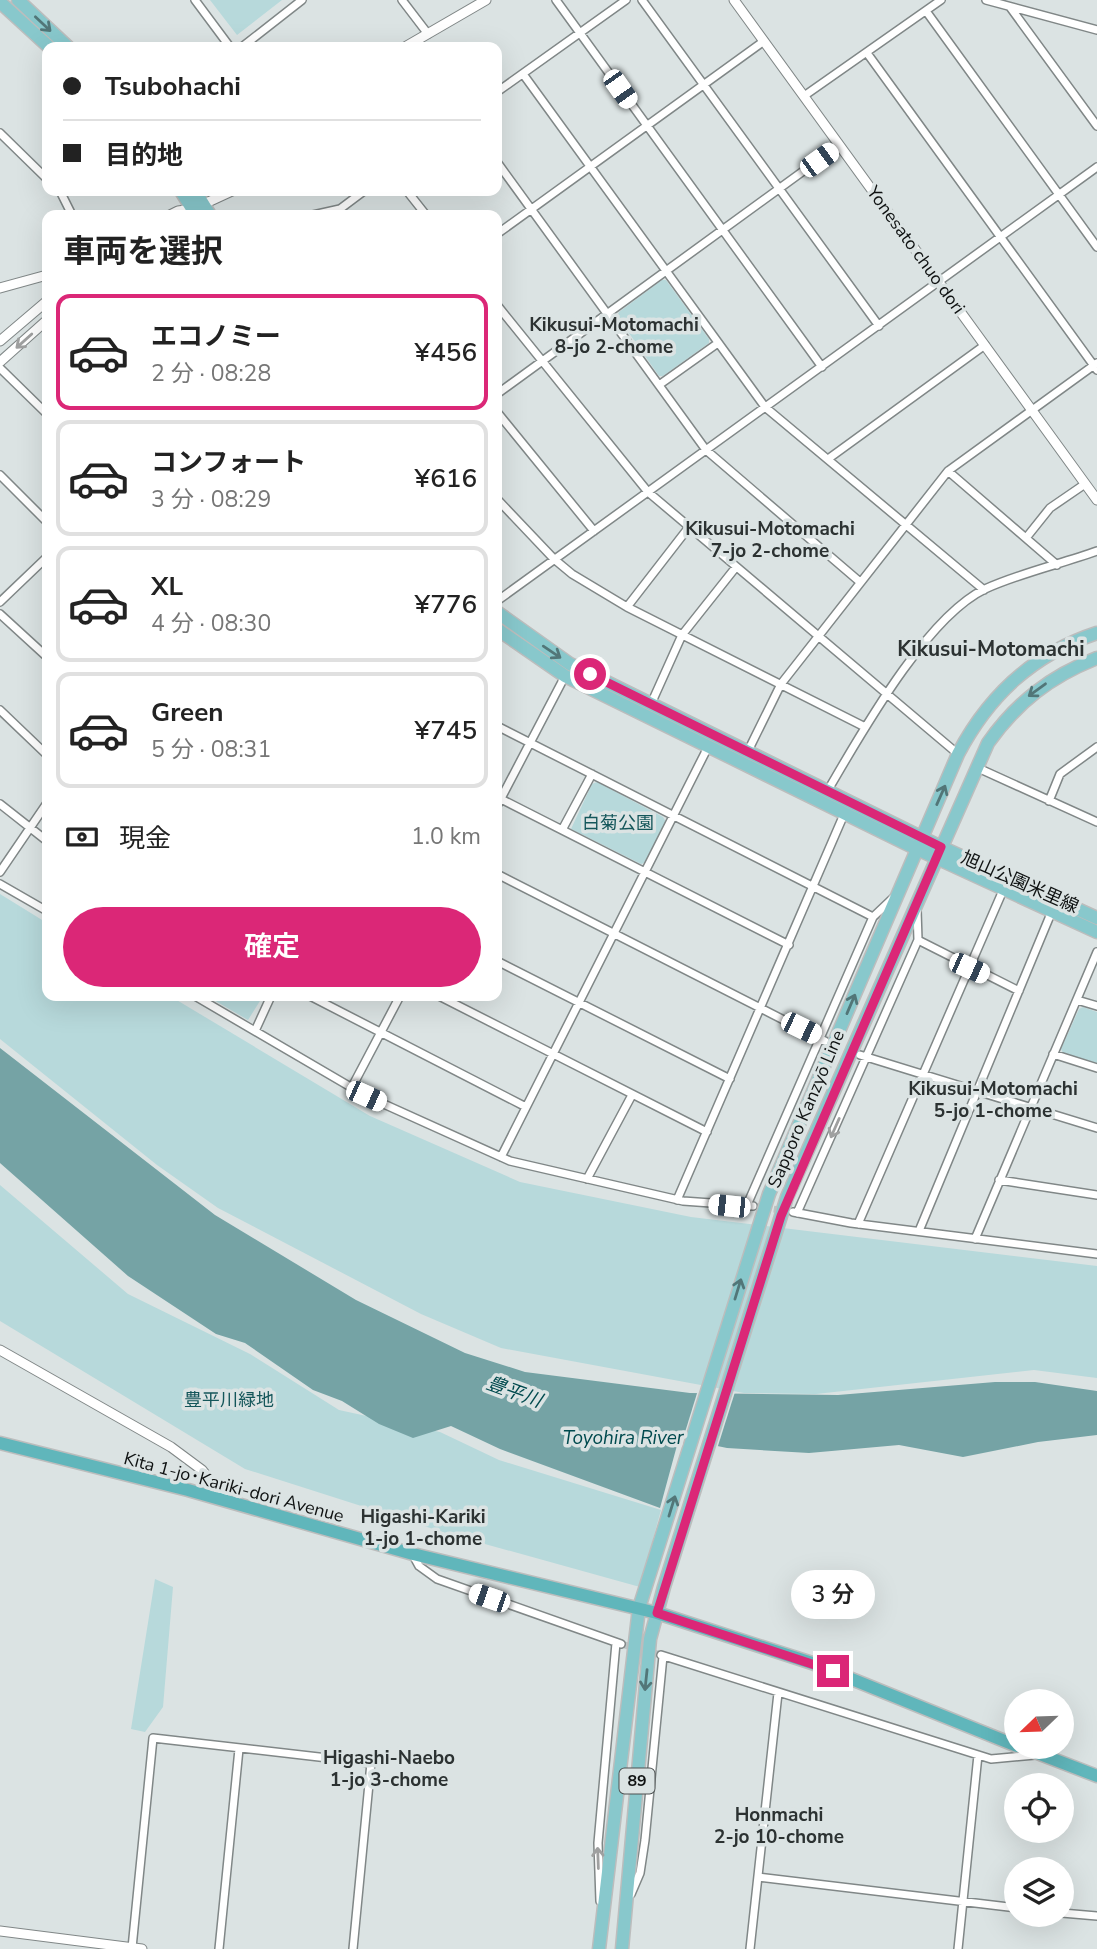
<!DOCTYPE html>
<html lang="ja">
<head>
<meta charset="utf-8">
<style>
	body { margin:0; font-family:"Nunito Sans","Noto Sans JP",sans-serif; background:#f2f2f2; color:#222; height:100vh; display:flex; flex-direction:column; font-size:26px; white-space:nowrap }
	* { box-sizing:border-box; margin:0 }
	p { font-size:23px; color:#767676 }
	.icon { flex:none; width:38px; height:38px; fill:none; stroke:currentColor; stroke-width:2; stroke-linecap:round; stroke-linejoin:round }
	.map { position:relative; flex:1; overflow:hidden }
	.side { position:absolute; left:42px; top:210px; width:460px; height:791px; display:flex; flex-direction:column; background:#fff; border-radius:14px; box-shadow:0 7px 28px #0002 }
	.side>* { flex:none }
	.hud { position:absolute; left:42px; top:42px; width:460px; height:154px; border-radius:14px; box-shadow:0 7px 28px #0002; display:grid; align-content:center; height:154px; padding:0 21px; background:#fff }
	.needle { width:46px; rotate:247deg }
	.buttons { position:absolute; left:1004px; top:1689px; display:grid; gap:14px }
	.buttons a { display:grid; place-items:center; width:70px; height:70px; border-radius:50%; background:#fff; box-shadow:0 7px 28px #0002; font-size:35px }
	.end { position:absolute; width:32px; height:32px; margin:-16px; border:9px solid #db2777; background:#fff; box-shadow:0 0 0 4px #fff }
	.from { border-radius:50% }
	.bubble { position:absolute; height:49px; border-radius:24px; background:#fff; box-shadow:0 7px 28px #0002; font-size:23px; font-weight:600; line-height:49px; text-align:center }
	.car { position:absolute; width:21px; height:42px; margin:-21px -10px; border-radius:9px; box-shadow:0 0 5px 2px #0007; background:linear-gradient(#fff 24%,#345 0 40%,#fff 0 76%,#345 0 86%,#fff 0) }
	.hud b { display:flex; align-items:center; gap:24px; height:66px; font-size:26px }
	.hud b+b { border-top:2px solid #e0e0e0 }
	.hud i { width:18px; height:18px; background:#222 }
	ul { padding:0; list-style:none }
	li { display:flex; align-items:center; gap:21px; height:116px; margin:0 14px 10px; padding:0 7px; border:4px solid #e0e0e0; border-radius:14px }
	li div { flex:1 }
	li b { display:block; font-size:26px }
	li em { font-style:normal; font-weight:600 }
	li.selected { border-color:#db2777 }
	li>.icon { width:63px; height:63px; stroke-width:1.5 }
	h2 { padding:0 21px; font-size:32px; line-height:84px }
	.pay { display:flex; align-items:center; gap:18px; height:77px; padding:0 21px; font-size:26px }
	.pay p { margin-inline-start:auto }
	.cta { display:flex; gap:14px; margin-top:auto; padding:14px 21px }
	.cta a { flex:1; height:80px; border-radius:42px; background:#db2777; color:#fff; font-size:28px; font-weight:600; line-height:80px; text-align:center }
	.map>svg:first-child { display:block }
</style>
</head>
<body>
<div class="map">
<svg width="1097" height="1949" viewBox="0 0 1097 1949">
	<rect width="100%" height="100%" fill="#dbe3e3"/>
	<path fill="#b7d9db" d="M210 0H282L237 35Z
		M662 280H666L709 339V343L663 376H659L617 316 619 312Z
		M597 782 663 817 666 822 644 863 641 864 571 829 592 784Z
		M0 894 47 923V996H170L370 1116 520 1182 691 1217 1097 1266V1378L1034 1370 816 1394 744 1393 501 1348 421 1314 218 1208 157 1165 0 1039Z
		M207 996H263L248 1020Z
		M1083 1007 1097 1012V1063L1063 1053 1061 1049 1079 1009Z
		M0 1185 128 1294 250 1354 339 1410 440 1432 499 1460 661 1510 640 1587 449 1534 245 1469 0 1321Z
		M155 1579 173 1587 163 1707 145 1732 131 1729Z"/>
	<path fill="#75a3a5" d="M0 1048 215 1215 356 1300 465 1353 525 1372 690 1393 838 1395 995 1382H1035L1097 1391V1435L1038 1442 963 1457 899 1445 809 1453 727 1448 679 1438 660 1508 500 1449 451 1426 413 1438 379 1424 342 1401 313 1390 245 1343 216 1334 128 1276 0 1163Z"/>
	<path fill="#dbe3e3" d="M698 1390 735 1392 717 1449 682 1442Z"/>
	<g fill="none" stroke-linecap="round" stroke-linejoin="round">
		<path stroke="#bcc4c4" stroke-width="7" stroke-dasharray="7 3.5" stroke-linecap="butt" d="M753 1206 793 1212
			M621 1644 661 1655"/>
		<defs>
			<path id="minor" d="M195 0 230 47
				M402 0 428 34
				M556 0 822 367
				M642 0 879 326
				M986 0 1097 30
				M1010 7 1097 126
				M926 11 1097 247
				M242 47 302 0
				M867 53 1097 370
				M523 74 765 407 984 590
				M497 92 626 0
				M804 96 941 0
				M0 133 47 179
				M497 162 706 450 860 582
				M60 191 72 215
				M407 191 426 215
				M313 215 340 209 364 191
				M497 234 764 41
				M497 305 648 492 958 754
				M0 368 47 414
				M659 385 718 343
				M497 394 839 145
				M497 412 594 531
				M828 459 985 345
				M948 471 1057 565
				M0 475 47 522
				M497 499 554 559 572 574 627 607 865 727
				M1026 538 1050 508 1085 484
				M497 601 1097 167
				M0 602 47 557
				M627 607 689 527
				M0 614 47 657
				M651 704 682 635 736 567
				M0 710 47 755
				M497 726 873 917
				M748 751 781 684 948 471 1097 363
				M978 768 1097 822
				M828 790C861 734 926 617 985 589 1020 573 1061 564 1097 551
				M501 799 789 945
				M1049 801 1060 774 1097 747
				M0 804 47 841
				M497 806 565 676
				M562 830 592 774
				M0 872 47 803
				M497 874 825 1041
				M0 884 47 911
				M918 940 1019 991
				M497 961 730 1079
				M195 996 366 1096 510 1161 683 1201 753 1206
				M310 996 526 1107
				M439 996 707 1132
				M1077 1000 1097 1006
				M255 1031 271 996
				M1053 1054 1097 1068
				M860 1055 1097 1128
				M352 1087 400 996
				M501 1157 709 745
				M587 1179 632 1095
				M999 1180 1097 1195
				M677 1200 845 812
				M747 1205 873 917 893 898
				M793 1212 851 1223 1097 1254
				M797 1213 918 940 917 910
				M858 1224 1004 888
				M919 1231 1052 911
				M975 1239 1097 952
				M413 1555 419 1566 437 1579 621 1644
				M661 1655 991 1759 1035 1755
				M758 1877 1017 1908
				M631 1894 640 1873 645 1840 663 1656
				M600 1901 598 1843 616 1643
				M1062 1913 1097 1916
				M132 1948 153 1738 371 1763 353 1949
				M219 1949 239 1749
				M750 1949 778 1693
				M958 1949 978 1755"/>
			<path id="tertiary" d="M734 0 1097 500
				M405 47 486 0
				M170 215 178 211 193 209 232 191
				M0 288 47 275
				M0 341 47 301
				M0 362 47 320
				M0 1350 171 1447 202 1470 227 1501
				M0 1931 142 1949"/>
			<path id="primary" d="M18 0 68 47
				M0 2 49 47
				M181 191 196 215
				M195 191 210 215
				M497 612 570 664 941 847 1097 918
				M497 629 565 676 917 849 1097 932
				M599 1949 639 1608 769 1194 958 754C989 695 1033 654 1097 633
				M622 1949 650 1639 664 1587 787 1197 988 743C1017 702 1051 676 1097 658"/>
			<path id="trunk" d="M0 1443 188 1490 413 1554 657 1613 812 1663 1017 1746
				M1019 1746 1097 1776"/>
		</defs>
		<use href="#minor" stroke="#808787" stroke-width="10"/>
		<use href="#tertiary" stroke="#808787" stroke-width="11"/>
		<use href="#primary" stroke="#bcbdbd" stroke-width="15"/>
		<use href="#trunk" stroke="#bcbdbd" stroke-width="15"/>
		<use href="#minor" stroke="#fff" stroke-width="7"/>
		<use href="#tertiary" stroke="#fff" stroke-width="9"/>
		<use href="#primary" stroke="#88c8cc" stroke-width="12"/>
		<use href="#trunk" stroke="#60b6bb" stroke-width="12"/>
	</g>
	<defs><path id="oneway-shaft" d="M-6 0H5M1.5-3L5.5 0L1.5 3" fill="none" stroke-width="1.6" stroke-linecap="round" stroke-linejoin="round" transform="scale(1.75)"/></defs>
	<g stroke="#527678">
		<use href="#oneway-shaft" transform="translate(43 24) rotate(43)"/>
		<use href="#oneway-shaft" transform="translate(552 652) rotate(34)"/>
		<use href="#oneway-shaft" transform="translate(1037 690) rotate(144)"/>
		<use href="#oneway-shaft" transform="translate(941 795) rotate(-66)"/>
		<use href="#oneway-shaft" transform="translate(851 1004) rotate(-67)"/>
		<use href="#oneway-shaft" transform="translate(738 1289) rotate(-73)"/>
		<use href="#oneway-shaft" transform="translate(672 1506) rotate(-73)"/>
		<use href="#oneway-shaft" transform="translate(646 1680) rotate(96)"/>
	</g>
	<g stroke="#9fa0a0">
		<use href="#oneway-shaft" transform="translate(24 341) rotate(138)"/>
		<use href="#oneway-shaft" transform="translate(835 1128) rotate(114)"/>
		<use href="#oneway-shaft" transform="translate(598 1858) rotate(-92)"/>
	</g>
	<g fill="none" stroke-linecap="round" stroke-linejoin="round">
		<path stroke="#db2777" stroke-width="9" d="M590 674 941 847 781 1216 657 1613 833 1671"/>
	</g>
	<g text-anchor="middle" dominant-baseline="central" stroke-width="7" stroke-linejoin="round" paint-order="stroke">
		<rect fill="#dbe3e3" stroke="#4c5151" stroke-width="2" x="619.5" y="1768.5" width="35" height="25" rx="5"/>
		<g font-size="16" font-weight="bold" fill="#0f1212">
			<text x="637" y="1781">89</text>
		</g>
		<g font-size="18" fill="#0f1212" stroke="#dbe3e3">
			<text transform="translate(916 250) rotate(54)">Yonesato chuo dori</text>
			<text transform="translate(1020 882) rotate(24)">旭山公園米里線</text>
			<text transform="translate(806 1109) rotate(-67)">Sapporo Kanzyō Line</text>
			<text transform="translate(234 1487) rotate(15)">Kita 1-jo･Kariki-dori Avenue</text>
		</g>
		<g font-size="18" fill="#14565a" stroke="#dbe3e3">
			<text x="618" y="823">白菊公園</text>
			<text x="229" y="1400">豊平川緑地</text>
		</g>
		<g font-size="19" font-weight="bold" fill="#2c3232" stroke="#dbe3e3">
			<text x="614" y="325">Kikusui-Motomachi<tspan x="614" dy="22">8-jo 2-chome</tspan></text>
			<text x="770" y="529">Kikusui-Motomachi<tspan x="770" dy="22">7-jo 2-chome</tspan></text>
			<text x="993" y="1089">Kikusui-Motomachi<tspan x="993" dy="22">5-jo 1-chome</tspan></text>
			<text x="423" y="1517">Higashi-Kariki<tspan x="423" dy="22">1-jo 1-chome</tspan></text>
			<text x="389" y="1758">Higashi-Naebo<tspan x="389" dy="22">1-jo 3-chome</tspan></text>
			<text x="779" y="1815">Honmachi<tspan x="779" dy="22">2-jo 10-chome</tspan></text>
		</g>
		<g font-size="19" font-style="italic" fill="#004a4e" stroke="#dbe3e3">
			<text transform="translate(514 1392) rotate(20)">豊平川</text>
			<text x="623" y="1438">Toyohira River</text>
		</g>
		<g font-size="21" font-weight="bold" fill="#2c3232" stroke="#dbe3e3">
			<text x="991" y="649">Kikusui-Motomachi</text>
		</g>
	</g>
</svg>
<div class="buttons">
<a><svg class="needle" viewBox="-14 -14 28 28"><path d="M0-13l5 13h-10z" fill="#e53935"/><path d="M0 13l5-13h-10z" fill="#767676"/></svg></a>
<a><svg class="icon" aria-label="locate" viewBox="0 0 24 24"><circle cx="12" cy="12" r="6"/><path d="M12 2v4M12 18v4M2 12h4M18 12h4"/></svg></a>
<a><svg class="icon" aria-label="layers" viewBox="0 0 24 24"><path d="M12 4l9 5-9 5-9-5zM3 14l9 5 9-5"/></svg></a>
</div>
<i class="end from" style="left:590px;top:674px"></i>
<i class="end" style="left:833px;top:1671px"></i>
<div class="bubble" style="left:791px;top:1570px;width:84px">3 分</div>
<i class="car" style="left:620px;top:89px;rotate:145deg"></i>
<i class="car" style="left:819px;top:160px;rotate:54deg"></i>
<i class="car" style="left:969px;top:968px;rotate:114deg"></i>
<i class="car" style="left:801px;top:1028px;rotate:116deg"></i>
<i class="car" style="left:366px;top:1096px;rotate:114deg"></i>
<i class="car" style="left:729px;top:1206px;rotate:276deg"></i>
<i class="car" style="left:489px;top:1598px;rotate:289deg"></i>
<div class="hud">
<b><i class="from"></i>Tsubohachi</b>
<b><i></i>目的地</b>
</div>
<section class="side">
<h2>車両を選択</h2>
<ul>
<li class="selected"><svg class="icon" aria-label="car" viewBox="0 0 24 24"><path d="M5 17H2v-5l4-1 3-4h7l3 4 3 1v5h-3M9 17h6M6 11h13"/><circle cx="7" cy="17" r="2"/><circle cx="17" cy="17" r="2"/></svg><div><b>エコノミー</b><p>2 分 · 08:28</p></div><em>¥456</em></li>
<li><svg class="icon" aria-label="car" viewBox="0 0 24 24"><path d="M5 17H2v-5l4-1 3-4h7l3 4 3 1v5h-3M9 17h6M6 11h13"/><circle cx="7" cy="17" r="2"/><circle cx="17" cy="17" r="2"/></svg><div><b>コンフォート</b><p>3 分 · 08:29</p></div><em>¥616</em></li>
<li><svg class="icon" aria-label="car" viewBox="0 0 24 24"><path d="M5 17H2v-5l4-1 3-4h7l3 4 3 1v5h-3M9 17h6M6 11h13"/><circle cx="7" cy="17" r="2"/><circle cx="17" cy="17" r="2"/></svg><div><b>XL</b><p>4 分 · 08:30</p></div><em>¥776</em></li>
<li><svg class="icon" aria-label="car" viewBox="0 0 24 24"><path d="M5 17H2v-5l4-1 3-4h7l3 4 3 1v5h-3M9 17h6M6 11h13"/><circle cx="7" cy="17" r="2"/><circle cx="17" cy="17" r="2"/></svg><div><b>Green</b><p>5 分 · 08:31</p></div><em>¥745</em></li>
</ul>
<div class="pay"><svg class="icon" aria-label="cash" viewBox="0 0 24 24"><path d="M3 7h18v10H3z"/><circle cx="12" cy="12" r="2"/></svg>現金<p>1.0 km</p></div>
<div class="cta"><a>確定</a></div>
</section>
</div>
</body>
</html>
